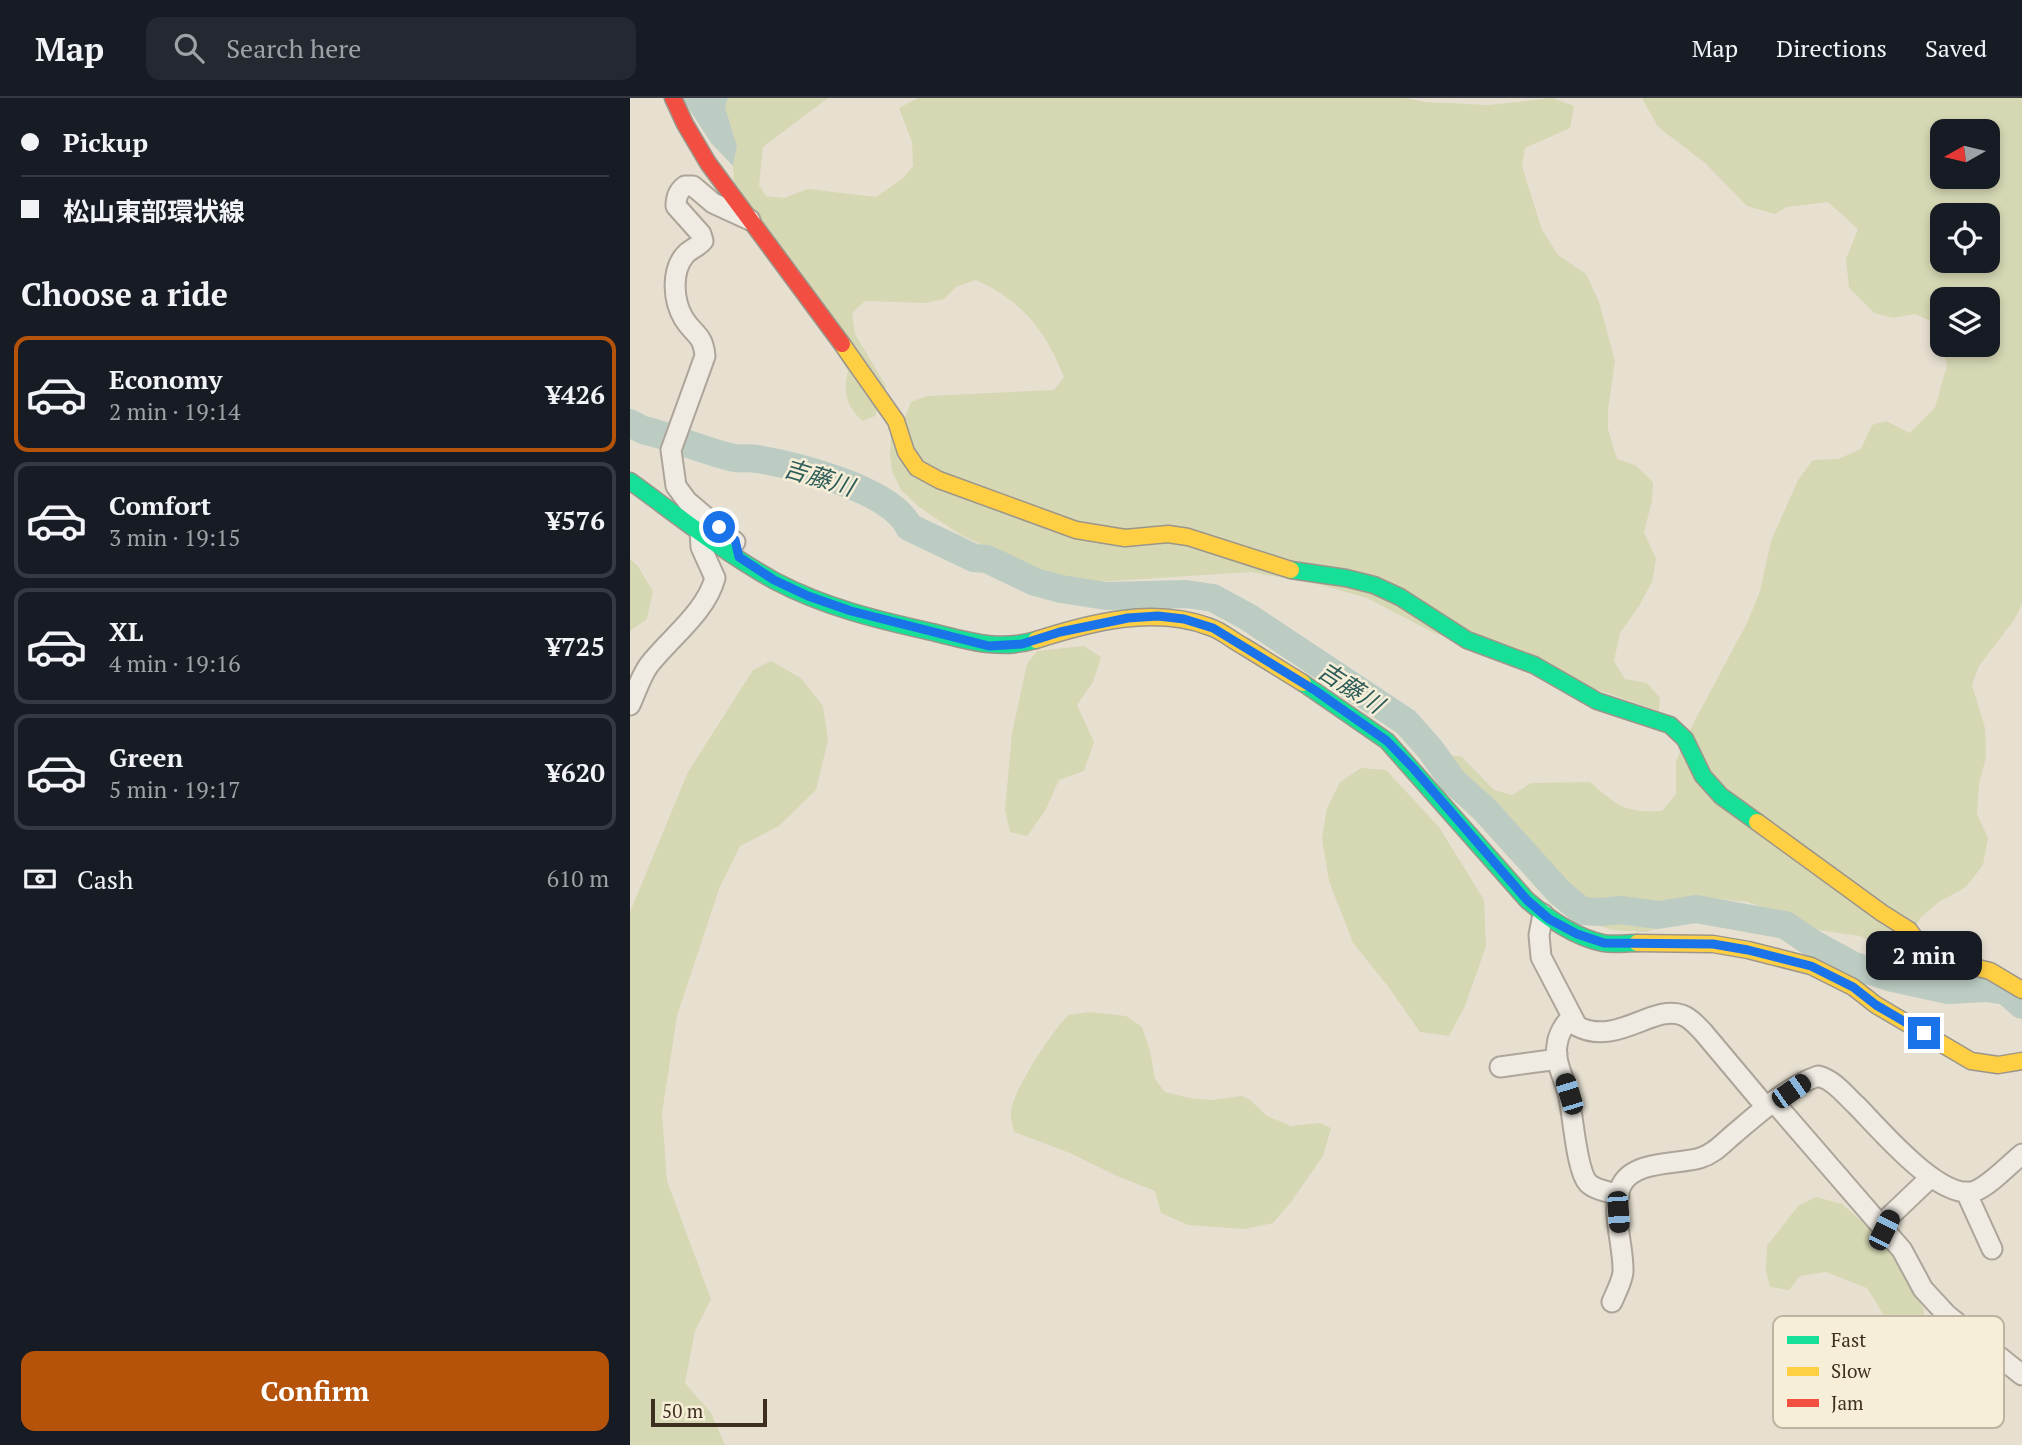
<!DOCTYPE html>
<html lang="en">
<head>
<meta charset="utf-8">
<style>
	body { margin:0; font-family:"PT Serif","Noto Sans JP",serif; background:#242831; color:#f1f3f6; height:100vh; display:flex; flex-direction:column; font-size:26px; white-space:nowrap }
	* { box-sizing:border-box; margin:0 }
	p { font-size:23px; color:#9ea1a6 }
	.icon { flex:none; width:38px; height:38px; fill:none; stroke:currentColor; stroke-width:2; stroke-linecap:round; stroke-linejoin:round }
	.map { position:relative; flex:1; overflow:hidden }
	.details { display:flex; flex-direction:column; background:#171b24; width:630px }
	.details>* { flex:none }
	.banner { display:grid; align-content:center; height:154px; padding:0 21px; background:#171b24 }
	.needle { width:46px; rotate:262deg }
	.buttons { position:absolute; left:1300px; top:21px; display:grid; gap:14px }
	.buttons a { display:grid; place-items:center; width:70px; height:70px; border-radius:14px; background:#171b24; box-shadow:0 4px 10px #0003; font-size:35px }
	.scale { position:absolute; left:21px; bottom:18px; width:116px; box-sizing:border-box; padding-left:7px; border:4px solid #3d2e20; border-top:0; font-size:19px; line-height:24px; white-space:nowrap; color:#3d2e20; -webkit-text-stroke:5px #f7eed8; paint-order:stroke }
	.end { position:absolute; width:32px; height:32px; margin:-16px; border:9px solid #1a73e8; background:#fff; box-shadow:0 0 0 4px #fff }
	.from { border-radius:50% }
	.bubble { position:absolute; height:49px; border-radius:14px; background:#171b24; box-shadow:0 4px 10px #0003; font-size:23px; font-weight:800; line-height:49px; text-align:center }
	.car { position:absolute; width:21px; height:42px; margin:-21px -10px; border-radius:9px; box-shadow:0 0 5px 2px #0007; background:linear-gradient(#222 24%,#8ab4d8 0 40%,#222 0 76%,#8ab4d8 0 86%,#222 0) }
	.banner b { display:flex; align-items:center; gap:24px; height:66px; font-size:26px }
	.banner b+b { border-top:2px solid #363941 }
	.banner i { width:18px; height:18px; background:#f1f3f6 }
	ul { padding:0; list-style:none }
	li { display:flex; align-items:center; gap:21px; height:116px; margin:0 14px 10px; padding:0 7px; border:4px solid #363941; border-radius:14px }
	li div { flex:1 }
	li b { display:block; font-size:26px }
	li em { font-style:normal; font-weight:800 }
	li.on { border-color:#b45309 }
	li>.icon { width:63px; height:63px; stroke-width:1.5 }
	h2 { padding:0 21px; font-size:32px; line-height:84px }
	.pay { display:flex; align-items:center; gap:18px; height:77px; padding:0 21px; font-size:26px }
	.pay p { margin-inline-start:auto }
	.action { display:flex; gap:14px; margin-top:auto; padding:14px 21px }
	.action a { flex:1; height:80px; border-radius:14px; background:#b45309; color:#fff; font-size:28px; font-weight:800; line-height:80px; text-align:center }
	header { display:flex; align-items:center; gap:42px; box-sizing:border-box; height:98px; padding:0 35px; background:#171b24; border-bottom:2px solid #363941 }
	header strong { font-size:33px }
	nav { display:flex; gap:38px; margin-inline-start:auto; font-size:24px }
	.search { width:490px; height:63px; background:#242831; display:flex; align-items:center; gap:18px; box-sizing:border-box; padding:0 24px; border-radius:14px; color:#9ea1a6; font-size:26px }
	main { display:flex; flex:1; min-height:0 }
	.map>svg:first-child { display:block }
</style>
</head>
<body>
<header>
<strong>Map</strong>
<div class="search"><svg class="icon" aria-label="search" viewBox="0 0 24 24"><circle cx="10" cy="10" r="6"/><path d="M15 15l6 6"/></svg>Search here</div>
<nav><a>Map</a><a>Directions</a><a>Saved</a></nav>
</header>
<main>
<section class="details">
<div class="banner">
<b><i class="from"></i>Pickup</b>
<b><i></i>松山東部環状線</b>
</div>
<h2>Choose a ride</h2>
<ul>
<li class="on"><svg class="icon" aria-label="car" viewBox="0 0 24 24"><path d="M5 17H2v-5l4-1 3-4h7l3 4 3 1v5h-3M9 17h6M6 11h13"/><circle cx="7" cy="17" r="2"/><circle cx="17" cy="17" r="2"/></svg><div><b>Economy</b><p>2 min · 19:14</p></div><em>¥426</em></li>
<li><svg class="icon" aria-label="car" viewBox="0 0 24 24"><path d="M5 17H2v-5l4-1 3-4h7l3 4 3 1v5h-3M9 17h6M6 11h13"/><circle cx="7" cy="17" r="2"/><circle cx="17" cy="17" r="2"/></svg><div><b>Comfort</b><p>3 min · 19:15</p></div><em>¥576</em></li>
<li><svg class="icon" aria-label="car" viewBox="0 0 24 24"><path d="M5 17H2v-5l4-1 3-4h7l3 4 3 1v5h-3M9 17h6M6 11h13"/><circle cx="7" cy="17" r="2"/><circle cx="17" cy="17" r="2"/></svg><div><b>XL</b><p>4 min · 19:16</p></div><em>¥725</em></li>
<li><svg class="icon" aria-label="car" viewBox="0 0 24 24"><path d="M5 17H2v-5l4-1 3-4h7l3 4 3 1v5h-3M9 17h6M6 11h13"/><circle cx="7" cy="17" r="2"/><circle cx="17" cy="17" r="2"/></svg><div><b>Green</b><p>5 min · 19:17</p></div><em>¥620</em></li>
</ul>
<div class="pay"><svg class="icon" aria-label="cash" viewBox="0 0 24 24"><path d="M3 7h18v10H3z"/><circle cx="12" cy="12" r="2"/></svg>Cash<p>610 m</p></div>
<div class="action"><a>Confirm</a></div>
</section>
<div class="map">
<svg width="1392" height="1347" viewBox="0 0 1392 1347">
	<rect width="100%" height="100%" fill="#e7e0d1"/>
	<path fill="#d6d7b3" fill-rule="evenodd" d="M98 0H198L133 49 129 87 136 98 154 100 178 91 246 99 273 80 283 68 282 44 269 10 288 0H776L795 4 859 7 922 0 944 8 940 30 895 50 892 68 912 132 928 157 956 176 969 204 985 263 978 312V331L987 361 1005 367 1023 384 1022 403 1014 434 1026 461 1022 484 1009 508 990 535 984 563 995 581 1017 585 1030 600 1029 613 804 535 737 500 691 487 621 474 467 484 433 482 402 470 331 437 289 409 271 392 262 373 260 358 261 338 276 317 281 304 297 298 424 292 434 279C415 232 392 203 346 182L326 189 314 201 295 205 235 203 222 215 225 236 256 288 245 318 232 323C216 306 213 296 218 273L104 86 103 68 107 48 95 9Z
		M1012 0H1392V506L1384 522 1349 568 1342 587 1355 630 1356 659 1349 686 1347 716 1358 740 1353 767 1336 789 1309 804 1290 820 1273 852H1257L1230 838 1174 830 1145 814 1118 804 1079 800 1056 804 1046 825 1016 834 982 832 960 824 927 797 892 756 813 690 804 664 808 657 831 658 864 692 882 697 901 685 960 684C988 708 994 715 1032 713L1046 696V663L1063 626 1118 523 1130 493 1141 443 1168 382 1183 362 1208 361 1231 351 1242 327 1256 323 1280 335 1305 310 1317 267 1305 225 1285 216 1263 220 1244 215 1219 190 1216 161 1228 131 1198 104 1157 109 1145 116 1117 108 1075 65 1028 29ZM1312 33H1358V79H1312ZM1312 117H1358V163H1312ZM1312 201H1358V247H1312Z
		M0 461 7 467 23 493 17 521 0 533Z
		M454 548 471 559 463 584 447 607 464 644 454 673 429 682 415 713 397 738 380 734 375 712 382 635 397 566 407 553Z
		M141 563 171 580 193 608 198 642 186 692 149 728 110 748 89 791 47 918 32 1015 37 1083 81 1201 65 1233 55 1285 81 1315 95 1347H0V814L58 674 123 572Z
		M731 670 756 672 809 729 854 802 856 848 835 908 819 938 790 934 757 887 723 845 699 783 692 740 697 710 710 684Z
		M459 914 496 918 512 929 520 953 525 981 535 994 560 1000 582 1002 612 998 619 1001 637 1018 661 1028 690 1025 701 1030 693 1058 661 1104 643 1125 615 1131 558 1127 531 1115 525 1093 487 1078 440 1055 384 1034C383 1028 380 1019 381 1012 386 988 421 935 438 917Z
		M1186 1099 1212 1106 1264 1152 1294 1212V1223L1284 1232 1265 1229 1253 1216 1237 1190 1196 1174 1170 1178 1159 1192 1140 1189 1136 1173 1137 1148 1168 1108Z"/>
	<path fill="#bcccc2" d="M52 0H98L95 9 107 48 103 68 81 45Z"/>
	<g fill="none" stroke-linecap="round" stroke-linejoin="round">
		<path stroke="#bcccc2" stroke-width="28" d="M0 325 13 332C43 339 71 352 100 359 109 362 118 359 127 361 165 367 263 392 279 429L344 460 357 461 405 484 431 491 476 498 556 496 583 500 618 519 776 624 800 651 823 683 855 712 930 795 952 813 970 814 990 812 1028 817 1066 811 1155 827 1182 845 1224 868 1263 880 1318 892 1356 890 1376 893 1392 907"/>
		<defs>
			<path id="street" d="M105 444 57 403 46 388 41 352 75 258C73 236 64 237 54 221 43 203 41 173 55 157 60 151 68 149 73 143L71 136 46 108C46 99 48 93 55 88H63L83 105 120 122
				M0 607C6 594 11 578 19 567 40 540 76 514 85 480L71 449 70 434
				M913 816 909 837 911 859 947 928C986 949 1023 906 1052 917 1061 920 1067 928 1073 934L1136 1009
				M942 919C934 926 928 937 927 947 924 963 934 980 938 995 943 1015 946 1072 958 1085 965 1092 980 1094 989 1097
				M870 969 921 962 927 956
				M1144 1004 1272 1152 1293 1191 1317 1217 1392 1277
				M1336 1094 1362 1151
				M1253 1132 1260 1118 1301 1079
				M982 1204C986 1194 992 1184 993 1174 994 1147 980 1113 991 1088 1003 1062 1046 1067 1070 1060 1084 1056 1093 1045 1104 1036 1129 1015 1157 989 1188 978 1204 982 1214 996 1226 1007 1249 1030 1310 1104 1345 1093 1359 1088 1380 1066 1392 1056"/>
			<path id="fast" d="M0 383C47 417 94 455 145 483 194 509 248 522 302 534 339 543 369 553 406 542
				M661 472 716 480 744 487 770 499 837 542 904 567 967 603 1040 627 1055 641 1073 678 1091 698 1127 724
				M673 585 757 643 897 802C919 821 944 839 973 845 984 847 996 845 1007 845"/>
			<path id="slow" d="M212 246 266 323 276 354 287 370 309 382 446 432 495 440 538 436 558 439 661 472
				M406 542C462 524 524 508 580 529 592 533 602 542 613 548 633 560 653 573 673 585
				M1127 724 1252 815 1279 832 1298 858 1360 873 1392 892
				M1007 845 1083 846 1118 852 1181 868 1223 889 1246 907 1341 963 1368 967 1392 963"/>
			<path id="jam" d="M43 0 55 26 78 65 212 246"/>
		</defs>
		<use href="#street" stroke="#ada599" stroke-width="23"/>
		<use href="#fast" stroke="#9c958a" stroke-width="19"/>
		<use href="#slow" stroke="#9c958a" stroke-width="19"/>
		<use href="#jam" stroke="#9c958a" stroke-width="19"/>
		<use href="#street" stroke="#efebe3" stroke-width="19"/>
		<use href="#fast" stroke="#16e098" stroke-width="16"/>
		<use href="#slow" stroke="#ffcf43" stroke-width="16"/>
		<use href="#jam" stroke="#f24e42" stroke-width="16"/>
	</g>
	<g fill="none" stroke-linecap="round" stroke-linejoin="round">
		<path stroke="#1a73e8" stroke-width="9" d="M89 429 105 442 109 459 144 482 178 498 221 513 359 548 392 546 430 534 498 520 528 518 554 521 583 530 686 593 757 643 783 670 897 802 919 821 947 836 974 845 1083 846 1118 852 1181 868 1223 889 1246 907 1294 935"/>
	</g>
	<g text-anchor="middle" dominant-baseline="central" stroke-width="5" stroke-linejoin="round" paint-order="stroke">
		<g font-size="24" font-style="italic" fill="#2f5d5a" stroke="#f7eed8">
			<text transform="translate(189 379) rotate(17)">吉藤川</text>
			<text transform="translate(721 589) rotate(33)">吉藤川</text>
		</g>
	</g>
	<rect x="1143" y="1218" width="231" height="112" rx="10" fill="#f7eed8" stroke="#bfb4a1" stroke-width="2"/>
	<rect x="1157" y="1238" width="32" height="8" fill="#16e098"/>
	<rect x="1157" y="1269" width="32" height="9" fill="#ffcf43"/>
	<rect x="1157" y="1301" width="32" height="8" fill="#f24e42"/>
	<g font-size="19" fill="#3d2e20">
		<text x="1201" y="1249">Fast</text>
		<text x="1201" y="1280">Slow</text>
		<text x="1201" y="1312">Jam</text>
	</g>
</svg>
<div class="buttons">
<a><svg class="needle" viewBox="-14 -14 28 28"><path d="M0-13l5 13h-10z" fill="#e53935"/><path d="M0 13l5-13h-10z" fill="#9ea1a6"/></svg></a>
<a><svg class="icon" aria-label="locate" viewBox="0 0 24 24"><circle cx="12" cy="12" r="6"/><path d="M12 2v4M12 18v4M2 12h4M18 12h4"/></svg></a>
<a><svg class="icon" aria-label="layers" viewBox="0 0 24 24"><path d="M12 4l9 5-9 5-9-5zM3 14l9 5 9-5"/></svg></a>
</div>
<div class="scale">50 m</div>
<i class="end from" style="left:89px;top:429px"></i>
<i class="end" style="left:1294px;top:935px"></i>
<div class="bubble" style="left:1236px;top:833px;width:116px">2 min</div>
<i class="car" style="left:1161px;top:993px;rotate:55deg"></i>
<i class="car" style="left:939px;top:996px;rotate:343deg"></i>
<i class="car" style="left:988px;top:1114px;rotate:176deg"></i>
<i class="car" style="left:1254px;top:1132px;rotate:26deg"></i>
</div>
</main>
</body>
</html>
